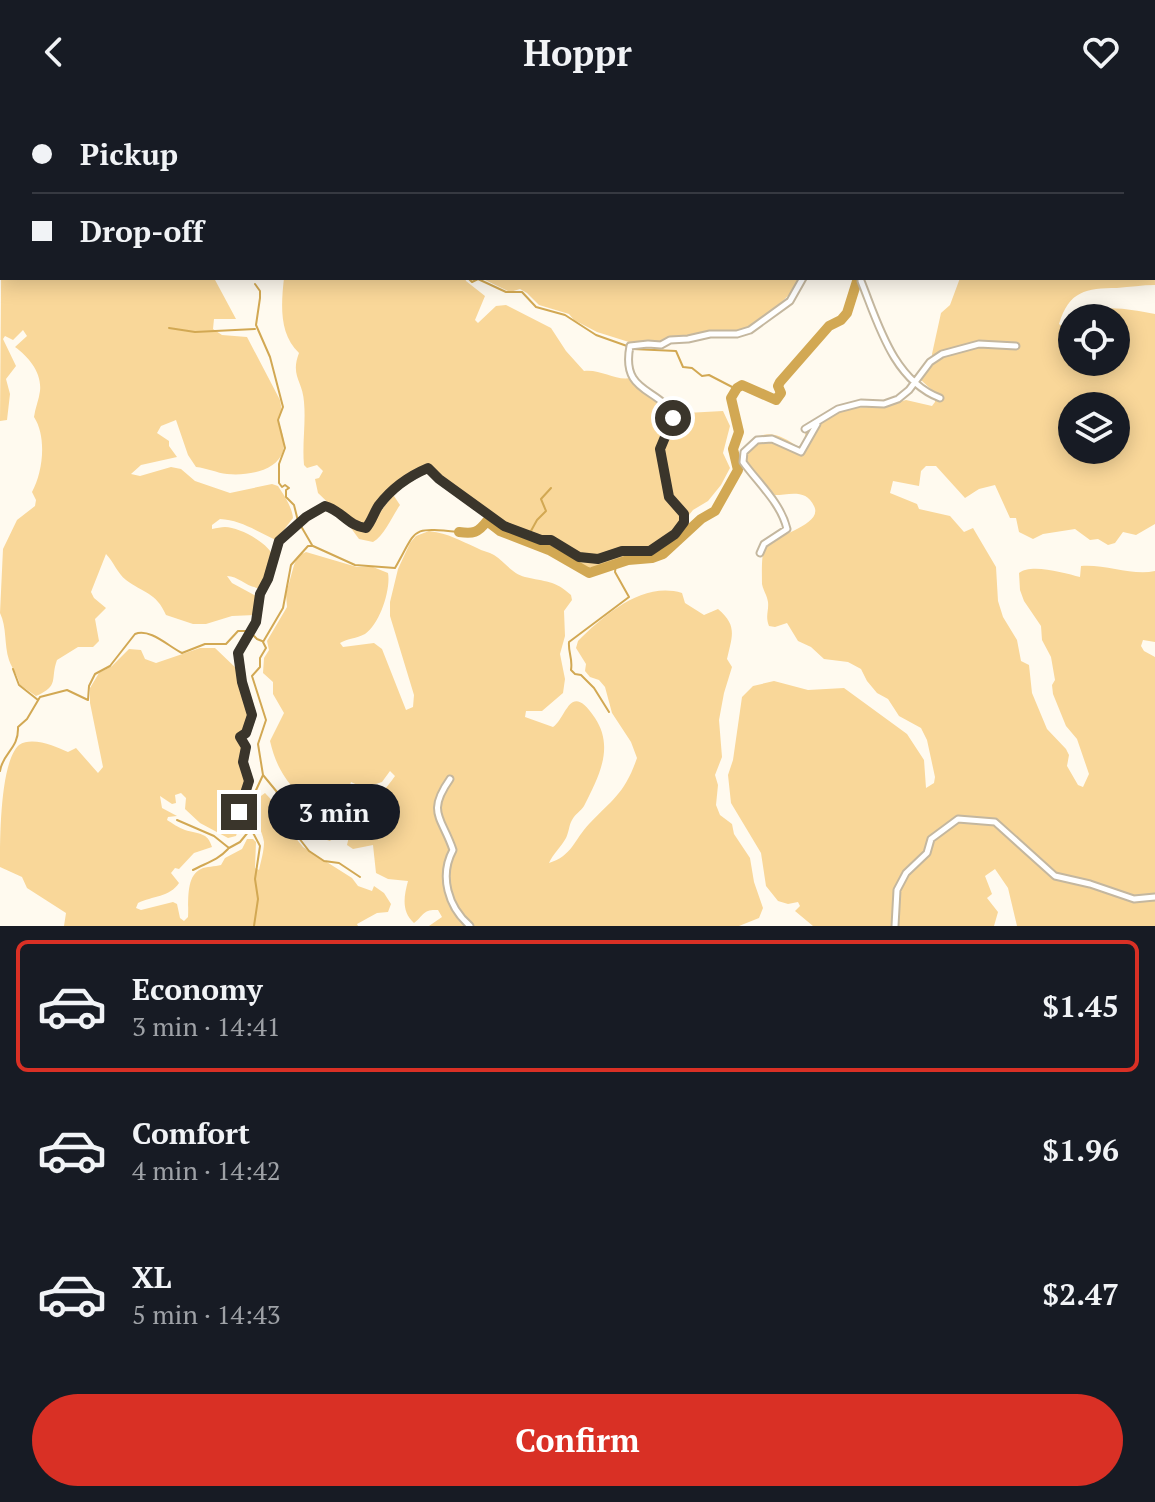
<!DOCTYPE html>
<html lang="en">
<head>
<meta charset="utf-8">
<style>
	body { margin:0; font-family:"PT Serif",serif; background:#242831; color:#f1f3f6; height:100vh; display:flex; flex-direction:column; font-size:30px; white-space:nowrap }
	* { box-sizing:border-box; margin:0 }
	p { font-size:26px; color:#9ea1a6 }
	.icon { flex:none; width:44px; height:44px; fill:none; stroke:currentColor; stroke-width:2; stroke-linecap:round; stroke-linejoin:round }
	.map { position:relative; height:822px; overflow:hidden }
	.panel { display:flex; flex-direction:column; background:#171b24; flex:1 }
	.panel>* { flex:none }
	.banner { position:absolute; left:0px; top:0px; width:1156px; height:176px; box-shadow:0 4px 20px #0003; display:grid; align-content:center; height:176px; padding:0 32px; background:#171b24 }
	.buttons { position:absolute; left:1058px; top:200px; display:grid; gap:16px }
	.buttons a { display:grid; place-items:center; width:72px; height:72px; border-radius:50%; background:#171b24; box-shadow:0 4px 20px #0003; font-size:40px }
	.end { position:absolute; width:36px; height:36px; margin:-18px; border:10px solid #3a352b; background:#fff; box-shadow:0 0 0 4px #fff }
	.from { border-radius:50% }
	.bubble { position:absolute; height:56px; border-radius:28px; background:#171b24; box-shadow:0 4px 20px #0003; font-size:26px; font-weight:600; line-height:56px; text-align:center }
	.banner b { display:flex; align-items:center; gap:28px; height:76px; font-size:30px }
	.banner b+b { border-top:2px solid #363941 }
	.banner i { width:20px; height:20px; background:#f1f3f6 }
	ul { padding:14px 0 0; list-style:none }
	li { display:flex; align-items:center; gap:24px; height:132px; margin:0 16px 12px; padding:0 16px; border:4px solid transparent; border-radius:12px }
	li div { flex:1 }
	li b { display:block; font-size:30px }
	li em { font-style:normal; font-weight:600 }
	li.current { border-color:#d93025 }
	li>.icon { width:72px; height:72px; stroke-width:1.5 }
	.cta { display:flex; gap:16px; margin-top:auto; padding:16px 32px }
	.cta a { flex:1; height:92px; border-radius:48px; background:#d93025; color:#fff; font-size:32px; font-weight:600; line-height:92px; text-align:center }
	header { display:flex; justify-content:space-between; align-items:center; height:104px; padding:0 32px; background:#171b24; font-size:36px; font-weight:600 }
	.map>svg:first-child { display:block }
</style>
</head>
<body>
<header><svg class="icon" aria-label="back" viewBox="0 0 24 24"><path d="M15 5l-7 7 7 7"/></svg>Hoppr<svg class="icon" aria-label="heart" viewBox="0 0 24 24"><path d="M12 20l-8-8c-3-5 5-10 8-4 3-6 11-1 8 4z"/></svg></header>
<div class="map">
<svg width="1155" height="822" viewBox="0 0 1155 822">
	<rect width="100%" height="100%" fill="#fffaef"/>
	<path fill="#f9d799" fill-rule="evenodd" d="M97 0H565L95 2Z
		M2 55V174H214L236 215H214L213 225 222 231 247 233 280 296 282 307 278 316C281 325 286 337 283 347 277 368 245 372 227 370 217 369 207 364 196 363L188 351 176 316 161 322 157 329 169 337V342L177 353 141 361 131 370 140 372 171 363 181 365 195 377 230 389 272 380 278 382C284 391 292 403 293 414L276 436C258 428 241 416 220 415L212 421V425C217 424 221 423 225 423 239 423 266 438 272 450L260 484C247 484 239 472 227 472L232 479 258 493 255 511 232 512 206 520H193L166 511C156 488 143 489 126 476 117 469 114 458 106 450L91 488 94 494 106 504 95 515 99 537 93 543H78L57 556C50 575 60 582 36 592L20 581C18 571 12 565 9 556 4 541 7 523 0 509L3 445 17 416 35 402 36 396 32 388C43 368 47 333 34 313 35 304 39 296 40 287 42 269 29 253 15 243L27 232 23 226 13 236 5 232 3 235 16 262 6 275 10 290 7 316 0 317Z
		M1154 98 1155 181C1142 181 1130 183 1117 184 1086 184 1069 187 1059 220L1068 227 1072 225V258H1116V214H1080L1081 211C1104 199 1131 206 1155 210V420L1136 431 1123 428 1115 439 1108 441 1098 435 1090 436 1075 425 1043 430 1033 435 1019 428 1016 414H1010L995 381 979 385 965 394 936 362H926L921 367 919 382 893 377 890 389 917 400 919 405 950 412 964 428 973 424 996 463 998 497 1003 513 1017 536 1021 557 1029 561 1032 589 1047 625 1066 645 1069 651 1067 662 1078 681 1083 683 1089 670 1077 635 1066 622 1053 590 1052 581 1055 576 1051 553 1042 536 1041 522 1024 497 1020 486 1019 469C1031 459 1065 469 1080 473L1081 462C1106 460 1132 472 1155 467V538L1143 536 1141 542 1144 547 1155 553V822H1017L1008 784 995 765 985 772 992 790 987 794 998 808 994 822H813L795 807 800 802 798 798 788 800 778 797 766 782 761 749 731 699 728 671 733 656 742 593 753 582 774 577 808 586 844 584 907 630 924 656 926 684 934 679 935 673 927 636 921 624 899 612 888 595 877 589 867 577 861 565 848 558 824 555 811 543 798 537 787 519 775 523 769 522C765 512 769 507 768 498 767 491 763 486 762 480 762 473 761 448 765 443 774 431 824 421 814 402 806 384 788 391 775 391 767 385 748 366 745 356 744 352 747 348 749 344 761 321 782 331 798 343L806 336 805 329 835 309 854 304 885 302 906 296 932 302 935 298V289L921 276 933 259 932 250 941 209 950 201 960 174H1154ZM1072 302H1116V346H1072Z
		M284 174H351L350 176 365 174H465L466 177 485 192 475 216 478 219 496 202 506 201 551 224 566 247 584 267C601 265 615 277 631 274L644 289H656L686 309 723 307 730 322 723 349 730 364 721 381 708 397 693 406 668 437 653 448 621 454 601 463H581L568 455 539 432 508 422 427 362 407 372 390 386 400 401C393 411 384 432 373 438L359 435 342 412 318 389 315 375 319 374 323 367 317 361 307 364 304 361C302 340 306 319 304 298 303 277 290 272 299 249 279 230 281 201 284 174Z
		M481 174H801L790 190 760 218 738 228 661 238 632 239 597 228 574 216 569 210 539 201 527 189 520 185 510 188Z
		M429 427C450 430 459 436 477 444 482 447 489 448 494 451 505 458 512 470 525 473 545 478 555 476 571 491L572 496 564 507 565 532 560 550 565 575 563 589 542 607H526L525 613 553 623C567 613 570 576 595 614 615 644 598 674 584 702 581 707 575 710 572 716 569 721 569 728 566 734 561 743 553 750 549 759 572 752 574 736 589 720 613 695 625 689 637 654L631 638 612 609 605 583 599 576 590 573 585 567 586 560 576 544 578 537C604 511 643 477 682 489L685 499 704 511 718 505C738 522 732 532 727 555L732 563 724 589 719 616 722 653 715 671 718 681 716 701 720 711 732 720 734 730 750 754 754 778 763 804 759 814 739 822H429L442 813 438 806C423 805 424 811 414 819 401 807 404 792 408 777L388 775 376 769 373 741 353 745 347 741C355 704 377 699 395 672L390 667 382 678 364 684 351 678 348 687C354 704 344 725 330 737 309 731 296 710 297 688 282 672 275 658 270 637L284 609 273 590V578L263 569 264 554 269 546 267 537 287 503 286 490 294 461 298 452 306 448 357 463H373L388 469C391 485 380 520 365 530 356 535 348 534 340 539L343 543 374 539 382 545 406 606 413 603 414 591 390 512V498L398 465 410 439 416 432Z
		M200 544H215L238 566 249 613 243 641 247 676 237 703 239 723 236 732 228 734 200 719 185 705 186 694 181 689 175 691 176 699 172 700 160 692 162 704 177 712 168 713 167 716C172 719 179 724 185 726 198 730 208 728 212 743L194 749 179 765 175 764 171 769 179 779C170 793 152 792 138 799L136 804 141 806 173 798 177 800 180 814 184 817 188 813C189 800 185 772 201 765 206 762 215 763 221 761L225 754 242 745 247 735H253L256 738 255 764 259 766C261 757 264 747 264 738 262 721 243 703 265 689L280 705 281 716 303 743 352 774 358 782 372 787 374 782 384 789 391 800 388 808 377 809 357 820 358 822H64L66 809 27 784 22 773 0 763C0 734 0 658 19 641 33 632 56 643 68 648L76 644 98 669 103 663 90 599V584L99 569 112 562 129 545 141 546 145 555 156 559Z"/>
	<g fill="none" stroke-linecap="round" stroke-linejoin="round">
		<path stroke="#d2a853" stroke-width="2" d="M468 174 472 178 478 175 506 188H522L536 203 565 211 596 231 627 242
			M255 180 260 187V194L256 221 270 253 283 303 278 316 285 344 279 360V379L282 383 285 381 289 384 286 386V393L294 401 298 417 312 441
			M169 224 195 228 255 225
			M633 245 676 247 683 263 692 264 702 272 709 271 736 285
			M526 436 537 416 546 407 541 395 551 384
			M13 565 19 581 38 596
			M609 608 594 584 581 571 575 570 571 566C573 554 568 549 569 538L629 493 615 468 616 460
			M0 667C3 648 19 645 18 623L27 615 40 593 67 586 88 596 89 582 95 570 110 562 135 530C150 524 168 542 182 549L205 540H226L238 527H249L257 535 262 537
			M177 716 214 732 229 744 240 738 249 727
			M193 766C206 759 218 756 228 745
			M360 773 339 759 324 757 309 747 295 729 291 714 277 688 263 671 258 640 266 616 252 572 260 563V554L266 544 263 538 283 504 291 461 308 442H313L355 461 395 464C418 424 409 423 459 428
			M254 822 258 795 255 775 260 742 251 725 248 712 251 697 263 671"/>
		<path stroke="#d2a853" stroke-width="10" d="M1154 106H1155
			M459 428C473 430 478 429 487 417L500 427 549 446 589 469 628 456 652 454 663 450 701 415 715 407 738 366 733 345 739 328 731 294 737 284 742 281 776 296 781 289 778 282 780 278 829 222 841 216 847 209 858 174"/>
		<defs>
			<path id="street" d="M1038 2 1040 0
				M861 177C878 219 893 276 940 294
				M805 325 838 305 861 299 884 300 898 295 909 286 930 258 942 250 979 240 1016 242
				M760 449 764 440 787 425C781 399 758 379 743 358L744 348 757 336 772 335 801 348 817 320
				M450 675C426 709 442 713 453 746 439 772 448 803 470 822
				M239 708 249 677 243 658 246 643 240 633 246 629 252 611 242 578 238 549 256 518 260 490 268 475 279 437 306 413 325 402C341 406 348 422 366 424 372 417 374 408 380 401 392 384 409 372 428 364L439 375 504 422 541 436H551L579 453 598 455 622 447H650L675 430 684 418V410L669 393 660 345 673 314C663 283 620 292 630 242L648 240 661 241 670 236 688 235 710 230H737L750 226 790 197 803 174
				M895 822 897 786 906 769 927 749 931 735 958 715 995 718 1055 772 1090 780 1134 795 1155 793"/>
		</defs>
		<use href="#street" stroke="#c4b79f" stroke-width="9"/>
		<use href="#street" stroke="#fff" stroke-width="5"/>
	</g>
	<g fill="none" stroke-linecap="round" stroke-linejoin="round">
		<path stroke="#3a352b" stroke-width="10" d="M239 708 249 677 243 658 246 643 240 633 246 629 252 611 242 578 238 549 256 518 260 490 268 475 279 437 306 413 325 402C341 406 348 422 366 424 372 417 374 408 379 401 392 384 409 372 428 364L439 375 504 422 541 436H551L579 453 598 455 622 447H650L675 430 684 418V410L669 393 660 345 673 314"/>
	</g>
</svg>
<div class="buttons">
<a><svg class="icon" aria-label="locate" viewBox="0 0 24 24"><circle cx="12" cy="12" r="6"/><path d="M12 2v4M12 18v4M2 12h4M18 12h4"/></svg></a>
<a><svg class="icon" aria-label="layers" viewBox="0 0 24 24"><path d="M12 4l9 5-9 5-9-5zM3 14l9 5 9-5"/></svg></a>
</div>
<i class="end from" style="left:673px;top:314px"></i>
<i class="end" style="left:239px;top:708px"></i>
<div class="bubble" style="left:268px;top:680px;width:132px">3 min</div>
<div class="banner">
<b><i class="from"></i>Pickup</b>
<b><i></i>Drop-off</b>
</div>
</div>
<section class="panel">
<ul>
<li class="current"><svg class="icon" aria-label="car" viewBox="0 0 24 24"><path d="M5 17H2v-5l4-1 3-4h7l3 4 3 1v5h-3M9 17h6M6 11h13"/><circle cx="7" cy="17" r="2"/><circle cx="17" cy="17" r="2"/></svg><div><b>Economy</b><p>3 min · 14:41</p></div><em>$1.45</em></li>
<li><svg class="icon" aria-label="car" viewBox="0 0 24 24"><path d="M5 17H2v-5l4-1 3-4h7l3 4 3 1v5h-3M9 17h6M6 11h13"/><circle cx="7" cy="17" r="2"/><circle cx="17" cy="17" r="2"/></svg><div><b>Comfort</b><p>4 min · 14:42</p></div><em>$1.96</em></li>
<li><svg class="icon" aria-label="car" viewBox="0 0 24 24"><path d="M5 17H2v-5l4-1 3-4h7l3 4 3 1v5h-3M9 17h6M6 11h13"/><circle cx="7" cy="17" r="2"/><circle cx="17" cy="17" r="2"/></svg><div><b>XL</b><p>5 min · 14:43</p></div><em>$2.47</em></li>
</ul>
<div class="cta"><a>Confirm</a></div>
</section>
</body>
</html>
